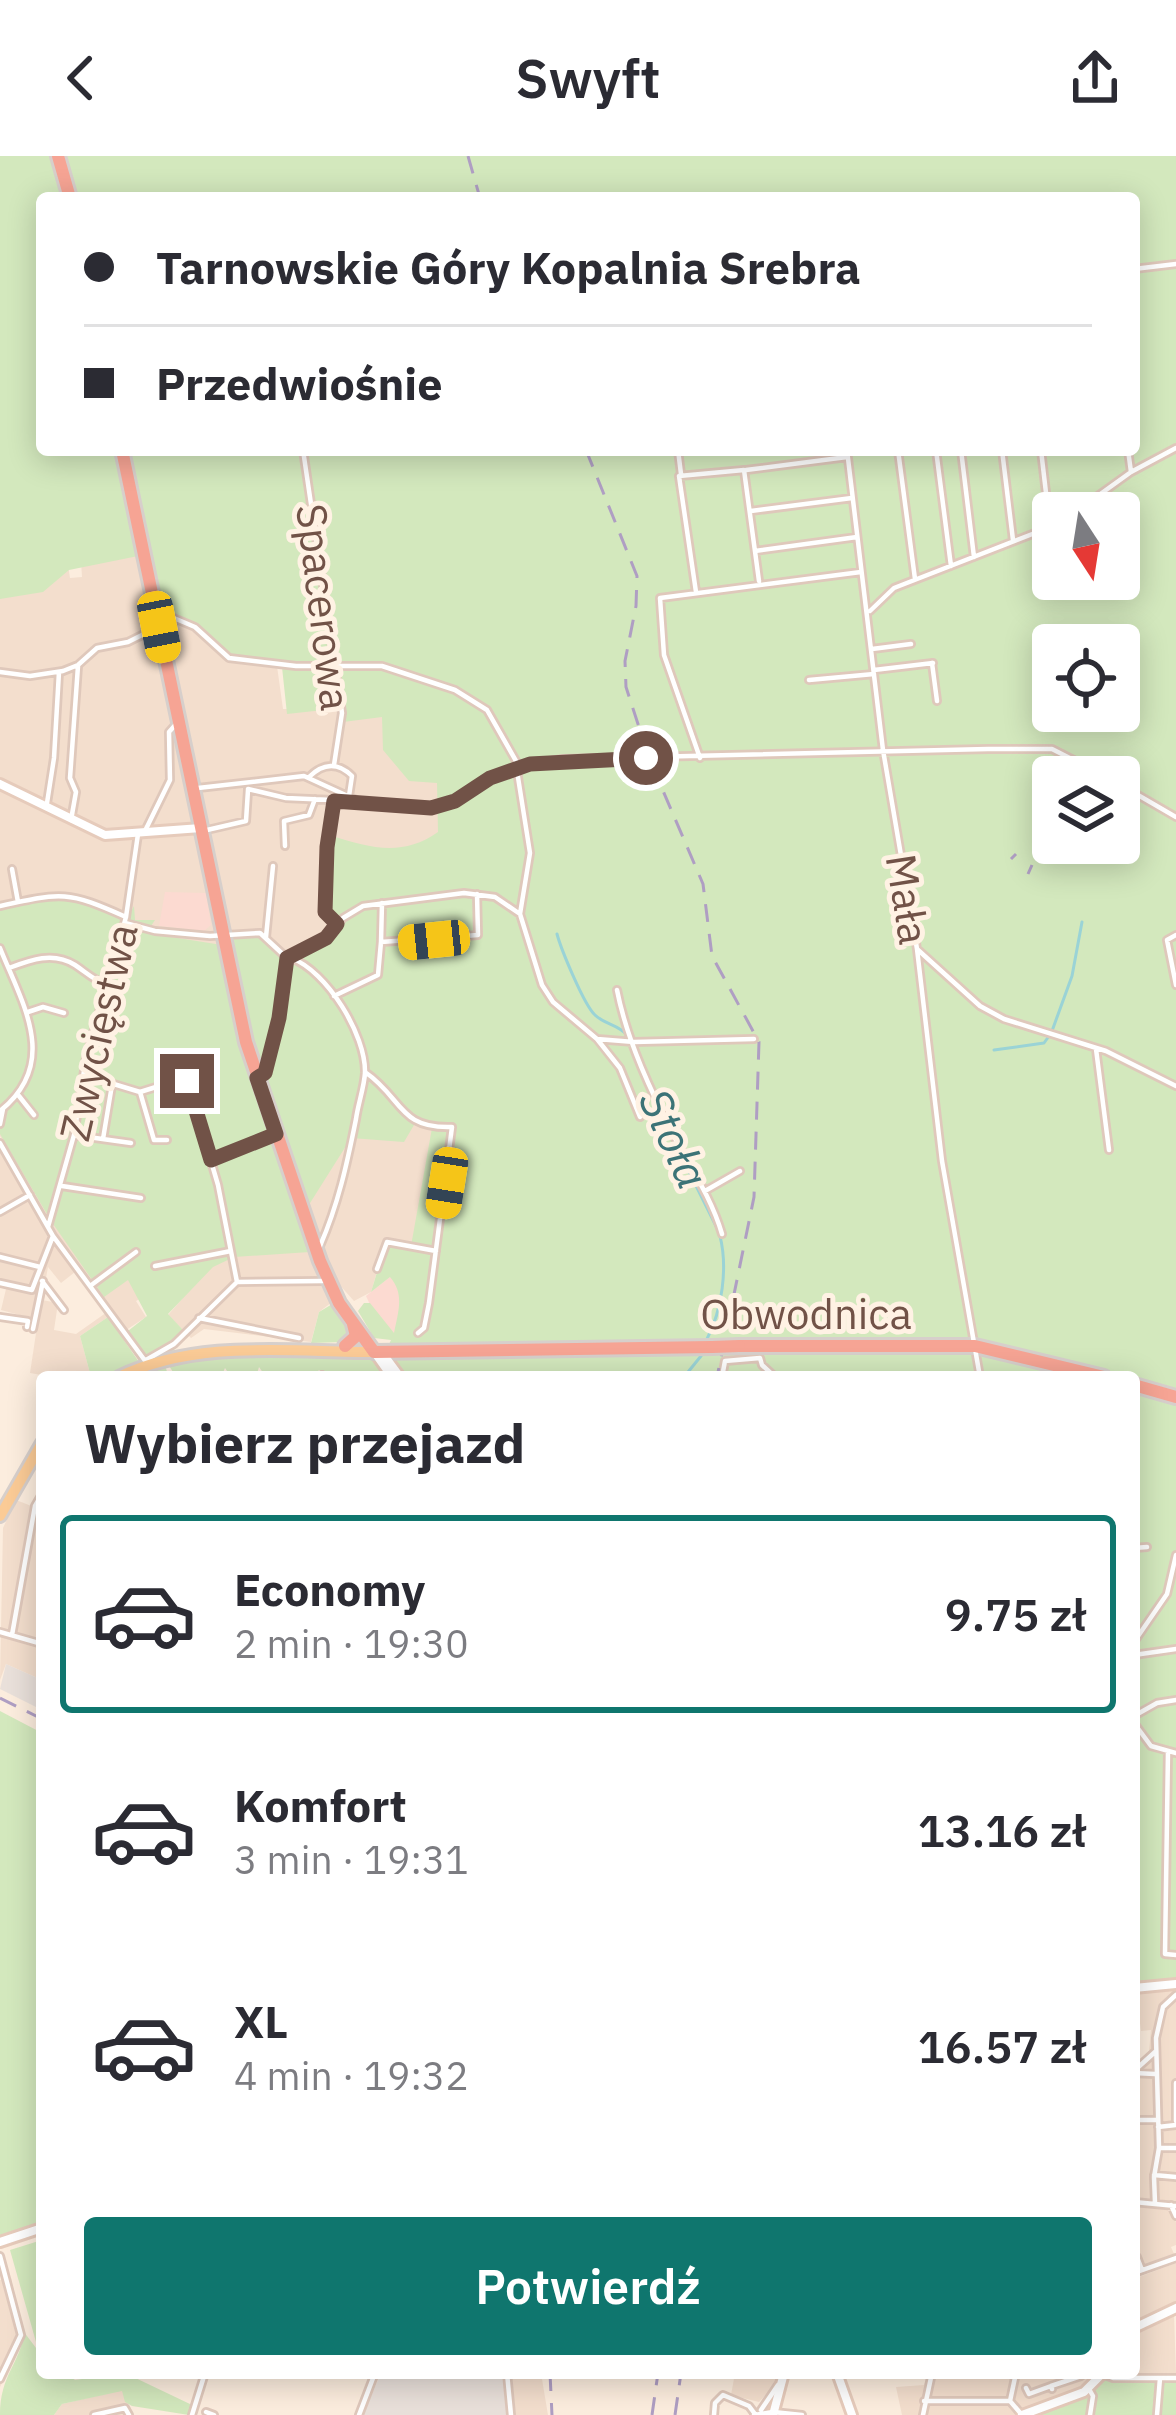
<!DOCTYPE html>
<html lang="pl">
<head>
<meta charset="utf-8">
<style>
	body { margin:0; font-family:"IBM Plex Sans",sans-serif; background:#f7f7f7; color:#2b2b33; height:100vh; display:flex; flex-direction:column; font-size:45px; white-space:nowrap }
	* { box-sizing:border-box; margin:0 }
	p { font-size:39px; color:#7c7c81 }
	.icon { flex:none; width:66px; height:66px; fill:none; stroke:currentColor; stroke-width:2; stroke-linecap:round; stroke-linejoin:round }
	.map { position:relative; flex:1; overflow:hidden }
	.sheet { position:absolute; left:36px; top:1215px; width:1104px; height:1008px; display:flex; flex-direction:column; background:#fff; border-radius:12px; box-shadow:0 6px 30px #0003 }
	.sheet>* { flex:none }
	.hud { position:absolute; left:36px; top:36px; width:1104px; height:264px; border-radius:12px; box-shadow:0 6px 30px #0003; display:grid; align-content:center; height:264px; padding:0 48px; background:#fff }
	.needle { width:78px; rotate:168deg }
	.tools { position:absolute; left:1032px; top:336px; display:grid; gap:24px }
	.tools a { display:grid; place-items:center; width:108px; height:108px; border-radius:12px; background:#fff; box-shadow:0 6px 30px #0003; font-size:60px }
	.end { position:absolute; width:54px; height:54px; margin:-27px; border:15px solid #715247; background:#fff; box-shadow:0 0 0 6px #fff }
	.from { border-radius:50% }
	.car { position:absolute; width:36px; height:72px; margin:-36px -18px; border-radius:15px; box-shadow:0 0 9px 3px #0007; background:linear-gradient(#f5c518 24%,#345 0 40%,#f5c518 0 76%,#345 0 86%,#f5c518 0) }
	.hud b { display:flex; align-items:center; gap:42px; height:114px; font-size:45px }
	.hud b+b { border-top:3px solid #e1e1e2 }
	.hud i { width:30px; height:30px; background:#2b2b33 }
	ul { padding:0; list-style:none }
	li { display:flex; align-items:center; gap:36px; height:198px; margin:0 24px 18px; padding:0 24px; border:6px solid transparent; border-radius:12px }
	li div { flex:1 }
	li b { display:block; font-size:45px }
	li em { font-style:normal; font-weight:600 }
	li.selected { border-color:#0f766e }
	li>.icon { width:108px; height:108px; stroke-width:1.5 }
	h2 { padding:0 48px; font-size:54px; line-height:144px }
	.cta { display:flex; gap:24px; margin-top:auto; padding:24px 48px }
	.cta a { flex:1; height:138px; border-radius:12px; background:#0f766e; color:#fff; font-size:48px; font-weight:600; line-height:138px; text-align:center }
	header { display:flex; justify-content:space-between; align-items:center; height:156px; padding:0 48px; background:#fff; font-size:54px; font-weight:600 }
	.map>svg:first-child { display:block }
</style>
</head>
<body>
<header><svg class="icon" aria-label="back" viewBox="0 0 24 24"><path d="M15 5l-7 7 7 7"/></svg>Swyft<svg class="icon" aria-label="share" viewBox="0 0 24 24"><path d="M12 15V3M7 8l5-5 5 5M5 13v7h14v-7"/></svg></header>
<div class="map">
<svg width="1176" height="2259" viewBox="0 0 1176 2259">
	<rect width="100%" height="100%" fill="#fcedde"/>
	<path fill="#f3decd" d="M74 294 275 496 283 553 324 554 313 366 406 621 424 626 434 610 452 607 438 1093 384 1092 371 1136 354 1145 312 1098 332 1146 319 1156 311 1186 204 1173 191 1182 168 1159 183 1142 166 1126 136 1145 146 1161 120 1178 108 1161 80 1180 91 1221H53L30 1217 38 1164 1 1154 6 1133 0 1131V992L53 1086 75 1116 61 1127 48 1111 42 1144 58 1147 54 1174 76 1178 110 1154 52 1075 0 980V327L66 397 70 422 82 421Z
		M42 1340V1524L6 1508 0 1524 3 1372 16 1344 34 1351Z
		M1176 1832V2047L1166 2046 1165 2050 1176 2066V2089L1171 2091 1174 2098 1134 2113V1903H1142L1149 1895 1151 1874 1141 1875 1140 1867 1134 1864V1836Z
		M1176 2107V2150L1134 2170V2123Z
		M11 2122 24 2184 0 2231V2124Z
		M1174 2158 1176 2218H1107L1134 2217V2176Z
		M503 2217H541L548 2259H507Z
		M735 2217H780L774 2230 759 2246 731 2239Z
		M928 2217H1101L1091 2228 1016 2259H902L896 2231 924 2229Z
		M122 2234 134 2259H54L62 2248Z"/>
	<path fill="#fcdad1" d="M165 736 206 737 211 769 204 775 159 770Z
		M391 1120 410 1140 395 1181 374 1157 366 1140Z"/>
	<path fill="#e9e0da" d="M6 1508 42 1524V1554L0 1533Z
		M381 2217H503L507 2259H363Z"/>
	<path fill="#d3e8bd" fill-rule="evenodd" d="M0 0H1176V1830L1134 1834V1221H402L385 1197 391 1184 374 1182 358 1155 364 1147H370L394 1177C398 1156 405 1138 390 1121L371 1136 385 1090 391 1087 411 1090 432 972 414 969 404 986 351 982 300 1063 310 1096 234 1101 213 1111 168 1158 184 1175 181 1178 185 1183 164 1204 167 1216 161 1221H127L148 1211 127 1183 131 1179 128 1175 147 1160 128 1124 104 1141 51 1065 0 978V750C61 738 70 737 128 761L134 750 135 764H155L149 773 159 779 222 789 231 781 261 779 288 808 336 779 339 772 329 757 332 680C370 692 403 701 438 676L437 627 409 625 383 594 382 561 343 566 342 552 287 558 282 511 220 498 183 464 162 458 148 398 69 414 43 436 0 443ZM42 42H1134V294H42ZM1053 357H1119V423H1053ZM1053 489H1119V555H1053ZM1053 621H1119V687H1053Z
		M334 1147 351 1174V1180L343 1186 311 1187 319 1156Z
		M108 1161 139 1206 113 1221H91L80 1180Z
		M239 1199 367 1200 374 1202 390 1221H332L319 1214 314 1221H266L259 1211 256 1221H231L225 1212 221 1221 193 1219 195 1215 188 1221H176L168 1208 169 1205Z
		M0 1555 42 1577V2066L0 2080Z
		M42 2084V2196L38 2193 10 2094Z
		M24 2176 42 2200V2217H65L75 2224 125 2217 192 2249 189 2259 132 2250 125 2246 122 2235 62 2248 54 2259H0C0 2218 20 2209 24 2176Z
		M1107 2222 1176 2224V2259H1028L1092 2236Z"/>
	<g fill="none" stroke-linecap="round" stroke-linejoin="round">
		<path stroke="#9ad3d6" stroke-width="3" d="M557 778C561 793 584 849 595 859 605 869 618 868 628 880
			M1052 875 1072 820 1082 766
			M994 894 1044 887 1049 880
			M652 941 718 1074
			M707 1183C722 1154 728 1112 720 1080
			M684 1221 701 1200"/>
		<defs>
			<path id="street" d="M1134 113 1176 108
				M303 294 342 557 334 609
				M678 294 681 318
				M847 294 883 594 917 793 942 1005 980 1221
				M898 294 915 423
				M936 294 951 410
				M961 294 974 401
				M1002 294 1013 384
				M1041 294 1050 371
				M1128 294 1131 316
				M746 314 847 301
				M751 355 852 342
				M1074 357 1131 316 1176 292
				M755 395 857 381
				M696 436 679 320 744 314 759 425
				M870 455 894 432 1053 370
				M162 457 195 471 229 502 296 510H382L455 534 487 554 520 612
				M872 493 911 488
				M932 507 937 545
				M874 514 933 507
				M0 516 30 520 63 515 78 509 97 492 128 486 156 472
				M809 524 874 518
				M700 602 664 499 660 442 861 416
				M517 615 530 697 520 758 542 829 553 846 597 883 634 886 754 883
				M309 621C323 607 338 606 352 620L349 640
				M1119 628 1176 661
				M198 632 304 620 363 647 431 652 455 645 490 623 529 608 563 603 988 593H1052L1107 621
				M248 633 286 642 355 645
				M335 645 327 691 325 756 337 768
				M47 647 54 602 59 516
				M71 664 76 636 70 622 78 510
				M207 674 246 665 248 634
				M144 677 170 624 169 576 177 567
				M285 690 284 665 309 659 315 643
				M12 713 18 746
				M382 747 381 786 478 779 477 738
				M0 750C62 736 68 735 126 761
				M125 767 155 775 210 780 260 777 287 802
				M1176 779 1167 784 1176 829
				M266 781 273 710
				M0 792C23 849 60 907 0 955
				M917 793 980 850 1004 863 1106 895 1176 930
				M288 802 326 782 343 762 363 750 464 737 495 741 520 758
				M291 802C327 815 366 879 365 917 364 932 358 948 356 963 347 1008 338 1049 320 1090
				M9 812C30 804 53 795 75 809 87 817 92 823 107 829
				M617 834C627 885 652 938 676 984 693 1015 712 1044 722 1078
				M334 840 378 819 381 786
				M28 856 43 851 64 857
				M597 883 620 912 640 961
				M1096 893 1109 994
				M365 916C403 942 398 973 452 971L429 1147 424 1172 418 1177
				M84 919 140 936 154 984H167
				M263 919 279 862 288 802
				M186 920 218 1029 237 1126
				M140 936 204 916
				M19 940 34 959
				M0 968 3 953
				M74 979 131 987
				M103 983 112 929
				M0 987 53 1080 146 1206
				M211 1003 276 978
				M62 1030 141 1042
				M705 1035 740 1015
				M0 1056 30 1039
				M48 1071 74 979 86 902 126 761 138 678
				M0 1101 40 1111
				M155 1110 231 1095
				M377 1113 387 1086 436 1095
				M42 1125 64 1154
				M0 1127 32 1134 53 1080
				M90 1130 136 1096
				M0 1161 28 1165 27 1171
				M199 1162 299 1182
				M33 1173 43 1125
				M146 1204 174 1188 237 1126 323 1125
				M320 1221 322 1219
				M722 1221 725 1205 760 1202 762 1209 775 1221
				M1134 1392 1147 1391
				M0 1476 42 1488
				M12 1479 35 1350 42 1338
				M1134 1486 1167 1438 1176 1399
				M1134 1499 1176 1493
				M1134 1560 1157 1547 1176 1544
				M1134 1567 1151 1590 1176 1597
				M1168 1595 1165 1798 1176 1799
				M1134 1915 1155 1896
				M1134 1917 1155 1918
				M1176 1927V1965
				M1134 1964H1158
				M1158 1971 1176 1969
				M1159 1992H1176
				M1154 2019 1176 2021
				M1134 2046 1176 2050
				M1155 2047 1154 2021 1159 1992 1156 1882 1163 1851 1176 1839
				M1171 2049 1176 2060
				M0 2100 21 2179 0 2223
				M1137 2101 1142 2114
				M1134 2117 1176 2102
				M507 2217 511 2259
				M1102 2218 1113 2222H1176
				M1026 2232 1029 2238 1051 2230
				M1052 2233 1051 2230 1081 2220
				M1089 2233 1093 2240 1090 2259
				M924 2245H1010L1022 2259
				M1010 2245 1016 2217
				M761 2254 778 2229
				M206 2256 214 2259
				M94 2259 125 2252 129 2259
				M192 2259 205 2217
				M359 2259 375 2217
				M714 2259 715 2247 723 2239 749 2250 755 2258
				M754 2259 773 2256 802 2259
				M923 2259 932 2217
				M1157 2259 1160 2222"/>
			<path id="secondary" d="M0 628 105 679 201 672
				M375 1197 392 1221
				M383 1198 400 1221
				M1134 1832 1176 1828
				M0 2086 42 2072
				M1134 2172 1176 2152
				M837 2217 852 2259
				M773 2259 784 2217
				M1022 2259 1084 2236 1103 2217"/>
			<path id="primary" d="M119 1221C197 1183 289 1196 374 1196
				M0 1360 42 1287"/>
			<path id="highway" d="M58 0 70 42
				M122 294 246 886 320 1105 339 1147 374 1196 712 1191
				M345 1190 356 1180 353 1168
				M739 1190H975L1104 1221
				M1134 1229 1176 1241"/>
		</defs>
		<use href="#street" stroke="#dfc8bb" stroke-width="10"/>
		<use href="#secondary" stroke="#e6cbbb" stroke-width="14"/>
		<use href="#primary" stroke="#d7cfcb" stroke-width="16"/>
		<use href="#highway" stroke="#d7cfcb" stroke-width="18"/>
		<use href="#street" stroke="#fff" stroke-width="4.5"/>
		<use href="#secondary" stroke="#fff" stroke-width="8"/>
		<use href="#primary" stroke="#fbcb96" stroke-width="10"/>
		<use href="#highway" stroke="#f6a494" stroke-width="12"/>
		<path stroke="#af9ec3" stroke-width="3" stroke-dasharray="18 12" stroke-linecap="butt" d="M468 0 480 42
			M586 294 637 420 636 450 625 505 626 531 649 602 703 728 712 800 759 886 754 1041 717 1221
			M1011 703 1016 698
			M1028 718 1032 709
			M0 1542 42 1563
			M550 2217 552 2259
			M652 2259 658 2217
			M675 2259 681 2217"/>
		<defs>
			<path id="highway-bridge" d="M712 1191 739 1190"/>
		</defs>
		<use href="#highway-bridge" stroke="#d7cfcb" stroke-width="18" stroke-linecap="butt"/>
		<use href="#highway-bridge" stroke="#f6a494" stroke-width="12"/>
	</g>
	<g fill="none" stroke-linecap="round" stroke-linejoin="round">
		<path stroke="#715247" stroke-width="15" d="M187 925 211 1004 276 978 257 922 265 917 279 862 287 802 326 782 337 768 325 756 327 691 334 645 431 652 455 645 490 622 530 608 646 602"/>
	</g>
	<g text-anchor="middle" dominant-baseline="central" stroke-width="10" stroke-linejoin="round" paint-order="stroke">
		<g font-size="42" fill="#715247" stroke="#fff2e4">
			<text transform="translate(324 451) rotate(83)">Spacerowa</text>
			<text transform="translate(908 743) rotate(81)">Mała</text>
			<text transform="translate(98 876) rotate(-77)">Zwycięstwa</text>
			<text x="806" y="1157">Obwodnica</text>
		</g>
		<g font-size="45" font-style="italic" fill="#3c7377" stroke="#fff2e4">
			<text transform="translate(675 982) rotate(65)">Stoła</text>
		</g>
	</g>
</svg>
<div class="tools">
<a><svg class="needle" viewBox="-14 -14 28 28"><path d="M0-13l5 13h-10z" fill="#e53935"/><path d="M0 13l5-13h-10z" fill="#7c7c81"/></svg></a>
<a><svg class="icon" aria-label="locate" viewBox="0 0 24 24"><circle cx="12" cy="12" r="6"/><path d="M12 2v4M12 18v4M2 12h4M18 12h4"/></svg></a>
<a><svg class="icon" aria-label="layers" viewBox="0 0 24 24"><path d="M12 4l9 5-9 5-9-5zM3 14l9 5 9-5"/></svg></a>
</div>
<i class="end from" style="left:646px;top:602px"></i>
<i class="end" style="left:187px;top:925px"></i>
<i class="car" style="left:159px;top:471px;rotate:169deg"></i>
<i class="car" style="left:434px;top:784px;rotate:264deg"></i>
<i class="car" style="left:447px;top:1027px;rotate:189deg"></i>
<div class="hud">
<b><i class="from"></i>Tarnowskie Góry Kopalnia Srebra</b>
<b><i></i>Przedwiośnie</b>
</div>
<section class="sheet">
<h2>Wybierz przejazd</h2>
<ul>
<li class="selected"><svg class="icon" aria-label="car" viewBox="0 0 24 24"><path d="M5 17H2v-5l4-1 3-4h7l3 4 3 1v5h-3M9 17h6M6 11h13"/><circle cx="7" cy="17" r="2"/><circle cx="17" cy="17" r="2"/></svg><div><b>Economy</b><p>2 min · 19:30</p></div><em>9.75 zł</em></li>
<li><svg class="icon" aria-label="car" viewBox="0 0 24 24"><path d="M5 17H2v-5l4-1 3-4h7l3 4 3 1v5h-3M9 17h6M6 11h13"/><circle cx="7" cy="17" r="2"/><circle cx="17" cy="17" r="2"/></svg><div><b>Komfort</b><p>3 min · 19:31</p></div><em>13.16 zł</em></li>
<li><svg class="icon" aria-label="car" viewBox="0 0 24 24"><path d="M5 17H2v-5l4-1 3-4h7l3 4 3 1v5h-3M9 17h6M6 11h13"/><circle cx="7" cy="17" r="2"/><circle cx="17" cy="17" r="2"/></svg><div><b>XL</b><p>4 min · 19:32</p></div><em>16.57 zł</em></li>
</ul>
<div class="cta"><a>Potwierdź</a></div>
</section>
</div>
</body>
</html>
